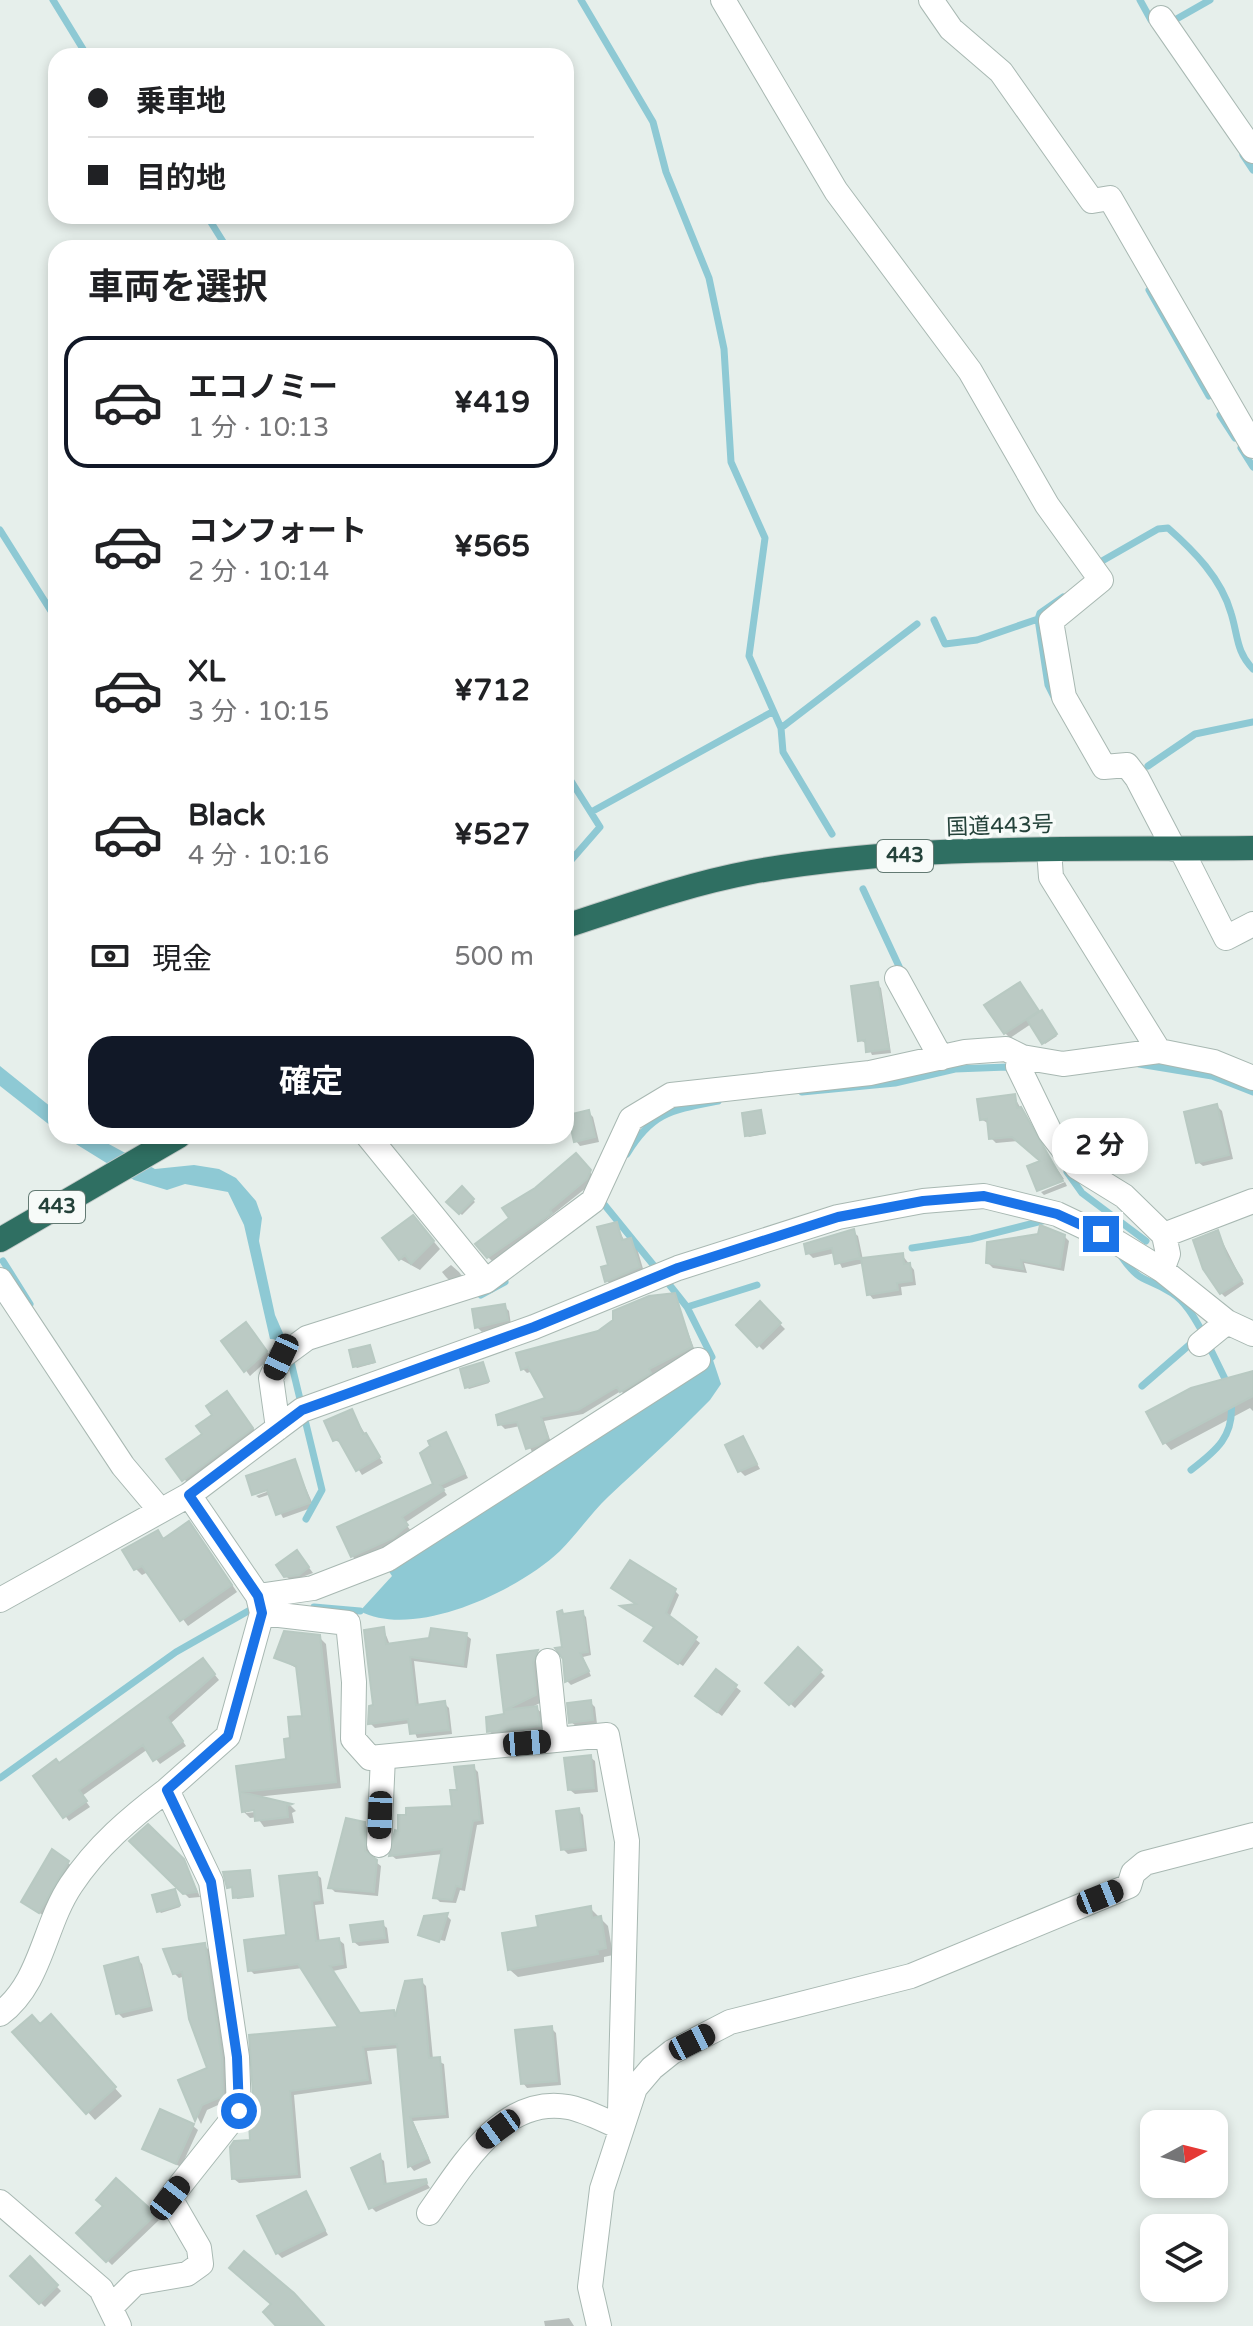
<!DOCTYPE html>
<html lang="ja">
<head>
<meta charset="utf-8">
<style>
	body { margin:0; font-family:"Varela Round","Noto Sans JP",sans-serif; background:#f6f6f6; color:#202124; height:100vh; display:flex; flex-direction:column; font-size:30px; white-space:nowrap }
	* { box-sizing:border-box; margin:0 }
	p { font-size:26px; color:#757577 }
	.icon { flex:none; width:44px; height:44px; fill:none; stroke:currentColor; stroke-width:2; stroke-linecap:round; stroke-linejoin:round }
	.map { position:relative; flex:1; overflow:hidden }
	.details { position:absolute; left:48px; top:240px; width:526px; height:904px; display:flex; flex-direction:column; background:#fff; border-radius:24px; box-shadow:0 4px 12px #0003 }
	.details>* { flex:none }
	.hud { position:absolute; left:48px; top:48px; width:526px; height:176px; border-radius:24px; box-shadow:0 4px 12px #0003; display:grid; align-content:center; height:176px; padding:0 40px; background:#fff }
	.needle { width:52px; rotate:83deg }
	.buttons { position:absolute; left:1140px; top:2110px; display:grid; gap:16px }
	.buttons a { display:grid; place-items:center; width:88px; height:88px; border-radius:16px; background:#fff; box-shadow:0 4px 12px #0003; font-size:40px }
	.end { position:absolute; width:36px; height:36px; margin:-18px; border:10px solid #1a73e8; background:#fff; box-shadow:0 0 0 4px #fff }
	.from { border-radius:50% }
	.bubble { position:absolute; height:56px; border-radius:24px; background:#fff; box-shadow:0 4px 12px #0003; font-size:26px; font-weight:700; line-height:56px; text-align:center }
	.car { position:absolute; width:24px; height:48px; margin:-24px -12px; border-radius:10px; box-shadow:0 0 6px 2px #0007; background:linear-gradient(#222 24%,#8ab4d8 0 40%,#222 0 76%,#8ab4d8 0 86%,#222 0) }
	.hud b { display:flex; align-items:center; gap:28px; height:76px; font-size:30px }
	.hud b+b { border-top:2px solid #e0e0e0 }
	.hud i { width:20px; height:20px; background:#202124 }
	ul { padding:0; list-style:none }
	li { display:flex; align-items:center; gap:24px; height:132px; margin:0 16px 12px; padding:0 24px; border:4px solid transparent; border-radius:24px }
	li div { flex:1 }
	li b { display:block; font-size:30px }
	li em { font-style:normal; font-weight:700 }
	li.current { border-color:#111827 }
	li>.icon { width:72px; height:72px; stroke-width:1.5 }
	h2 { padding:0 40px; font-size:36px; line-height:96px }
	.pay { display:flex; align-items:center; gap:20px; height:88px; padding:0 40px; font-size:30px }
	.pay p { margin-inline-start:auto }
	.cta { display:flex; gap:16px; margin-top:auto; padding:16px 40px }
	.cta a { flex:1; height:92px; border-radius:24px; background:#111827; color:#fff; font-size:32px; font-weight:700; line-height:92px; text-align:center }
	.map>svg:first-child { display:block }
</style>
</head>
<body>
<div class="map">
<svg width="1253" height="2326" viewBox="0 0 1253 2326">
	<rect width="100%" height="100%" fill="#e6efeb"/>
	<path fill="#8ec9d4" d="M0 1066 56 1111V1130L0 1086Z
		M63 1136H94L155 1169 194 1165 219 1169 236 1178 256 1201 262 1218 259 1241 275 1315 286 1340 270 1339 244 1225 228 1192 185 1184 167 1190 134 1180Z
		M712 1357 721 1384 710 1400C677 1434 642 1465 608 1497 591 1513 577 1534 560 1551 518 1591 414 1640 360 1611L392 1576 386 1567Z"/>
	<path fill="#0003" fill-rule="evenodd" d="M877 984 881 988 891 1053 872 1055 867 1044 860 1040Z
		M1024 989 1057 1036 1045 1044 1031 1024 1010 1038 1005 1033Z
		M1014 1096 1041 1146 1064 1179 1039 1189 1043 1162 1018 1141 996 1143 991 1138 989 1124 981 1119Z
		M1217 1106 1222 1111 1233 1159 1203 1166 1198 1162Z
		M588 1112 593 1117 599 1142 580 1146 576 1141Z
		M761 1112 766 1134 749 1137 747 1135Z
		M580 1160 594 1177 591 1184 493 1262 488 1257Z
		M1065 1182 1067 1186 1044 1195 1041 1192Z
		M462 1189 475 1202 462 1215 449 1202Z
		M616 1224 625 1242 631 1240 636 1245 644 1272 611 1285 607 1281Z
		M420 1225 440 1249 420 1270 400 1259Z
		M853 1232 858 1236 863 1260 902 1255 914 1270 916 1285 901 1287 902 1295 873 1299 869 1294 864 1263 842 1268 835 1253 813 1258 808 1253Z
		M1218 1233 1244 1284 1225 1297 1221 1293Z
		M1064 1236 1069 1241 1064 1271 1024 1263 1027 1273 993 1268 988 1263Z
		M451 1265 459 1272 466 1281 454 1285 446 1277 442 1272Z
		M674 1295 695 1351 626 1396 621 1391 583 1414 544 1421 551 1443 532 1452 520 1426 505 1429 500 1424 548 1399 533 1371 527 1373 522 1368Z
		M760 1304 785 1329 763 1350 738 1325Z
		M505 1307 509 1311 511 1325 482 1332 477 1327Z
		M250 1329 271 1357 250 1376 224 1341Z
		M370 1347 375 1363 357 1368 355 1366Z
		M484 1366 489 1383 469 1389 467 1387Z
		M1253 1374V1411L1250 1408 1171 1450 1165 1443 1149 1413Z
		M233 1400 258 1435 190 1486 169 1460 204 1434Z
		M351 1411 383 1463 362 1475 342 1443 334 1440Z
		M445 1435 468 1478 443 1489 447 1495 405 1523 411 1531 397 1542 357 1561 352 1556 435 1485Z
		M742 1438 760 1469 745 1476 740 1471Z
		M294 1461 314 1507 283 1518 271 1494 259 1498 256 1496 277 1488Z
		M195 1530 237 1592 188 1626 148 1572 142 1575 136 1569 157 1532 165 1540Z
		M301 1557 313 1573 291 1581 286 1576Z
		M614 1588 675 1591 679 1595 669 1618 700 1643 683 1666 651 1645 656 1628 639 1606Z
		M582 1613 586 1617 591 1655 583 1657 591 1676 571 1685 567 1681 559 1614Z
		M384 1630 390 1645 466 1635 471 1639 467 1668 414 1661 419 1706 444 1703 449 1708 452 1734 417 1738 411 1723 375 1728 370 1723Z
		M319 1637 326 1644 341 1788 256 1797 291 1806 296 1811 292 1813 294 1823 264 1827 257 1817 250 1818 243 1811 238 1768 288 1761 292 1740 304 1718 298 1669 277 1657ZM264 1807V1811L246 1813V1809Z
		M798 1650 825 1676 795 1708 768 1683Z
		M538 1652 544 1658 542 1702 534 1706 544 1715 545 1733 496 1737 489 1731 506 1716 499 1657Z
		M207 1665 219 1680 171 1723 186 1746 160 1764 148 1749 82 1796 90 1807 69 1821 36 1776 60 1765Z
		M716 1671 741 1691 722 1716 702 1701Z
		M590 1702 595 1707 597 1724 576 1726 571 1722Z
		M590 1757 595 1761 598 1792 575 1794 570 1790Z
		M473 1767 478 1772 484 1824 477 1825 465 1891 460 1890 456 1903 440 1902 435 1897 443 1854 396 1859 391 1855 408 1817 454 1808Z
		M578 1810 583 1815 587 1851 568 1854 563 1849Z
		M364 1824 369 1829V1857L381 1866 378 1896 335 1892 330 1887Z
		M132 1841 187 1867 200 1897 189 1898Z
		M68 1863 73 1867 44 1916 24 1902Z
		M249 1872 254 1897 237 1899 234 1888 229 1887Z
		M316 1874 321 1878 324 1904 315 1905 320 1943 339 1940 344 1944 347 1968 333 1971 361 2015 393 2012 397 2016 421 1981 426 1986 433 2059 444 2064 449 2118 413 2121 431 2163 414 2171 410 2166 400 2048 367 2051 372 2084 294 2095 301 2178 239 2183 234 2179 252 2142 251 2123 341 2029 303 1968 254 1974 250 1970 289 1937Z
		M176 1893 180 1907 161 1913 159 1911Z
		M590 1908 608 1926 613 1955 604 1957V1962L518 1977 510 1970 541 1929Z
		M447 1916 451 1920 445 1941 421 1935Z
		M382 1924 387 1928 389 1943 359 1946 354 1942Z
		M204 1945 209 1950 226 2065 227 2101 207 2110 201 2124 180 2081 209 2069 185 1976 179 1978 174 1973Z
		M137 1959 142 1964 153 2011 123 2018 118 2013Z
		M58 2025 122 2096 95 2120 15 2032Z
		M551 2028 556 2033 561 2085 527 2088 523 2083Z
		M193 2126 198 2130 181 2167 145 2148Z
		M379 2157 384 2161 387 2186 425 2181 430 2188 376 2212 371 2207Z
		M116 2181 159 2220 112 2265 79 2233 106 2206Z
		M305 2194 328 2235 282 2258 277 2253Z
		M30 2259 61 2291 45 2307 13 2276Z
		M569 2318 574 2326H545L544 2321Z"/>
	<g fill="none" stroke-linecap="round" stroke-linejoin="round">
		<path stroke="#8ec9d4" stroke-width="7" d="M53 0 83 49
			M581 0 653 122 666 172 709 278 724 349 731 462 765 538 749 656 781 728 783 752 832 834
			M1140 0 1151 20
			M1173 21 1210 0
			M1243 155 1253 170
			M207 216 227 248
			M1149 290 1209 396
			M1220 415 1235 438
			M1241 448 1253 467
			M0 530 56 619
			M1095 565 1158 529 1168 528C1194 551 1221 578 1231 613 1238 635 1236 652 1253 669
			M1038 619 1048 685 1055 699
			M934 620 945 644 977 640 1038 619 1040 613 1063 597
			M781 728 917 624
			M1148 766 1195 734 1253 722
			M566 773 600 827 566 866
			M593 811 772 712
			M863 889 903 975
			M1139 1064 1212 1076 1253 1092
			M802 1092 895 1083 955 1069 1007 1067 1013 1074
			M627 1154C652 1112 672 1110 718 1101
			M1067 1172 1082 1193 1146 1241
			M603 1203 655 1267
			M912 1248 971 1239 1046 1220
			M1121 1256C1141 1285 1146 1276 1172 1293 1186 1302 1195 1319 1203 1333L1142 1386
			M3 1261 30 1304
			M668 1283 687 1307 712 1357
			M481 1295 505 1282
			M687 1307 757 1285
			M275 1333 291 1362 322 1490 306 1519
			M1207 1342 1228 1385
			M1191 1470C1216 1451 1235 1436 1231 1401
			M314 1607 360 1611
			M0 1778 176 1652 250 1610"/>
	</g>
	<path fill="#bbcac4" stroke="#b8c9c2" stroke-width="2" d="M878 982 889 1049 866 1052 865 1040 858 1041 851 986Z
		M1020 982 1039 1011 1004 1034 984 1005Z
		M1042 1010 1057 1034 1042 1044 1027 1020Z
		M1015 1094 1017 1108 1021 1107 1063 1181 1037 1191 1027 1166 1040 1161 1012 1137 989 1139 987 1119 980 1120 977 1099Z
		M1217 1104 1229 1155 1196 1163 1184 1112Z
		M589 1110 595 1137 574 1142 568 1115Z
		M761 1110 765 1133 745 1136 742 1113Z
		M576 1153 591 1170 587 1179 550 1210 552 1213 487 1258 475 1244 509 1218 502 1208 535 1188Z
		M462 1186 474 1199 459 1214 446 1202Z
		M413 1215 434 1241 411 1264 405 1255 399 1260 382 1238Z
		M617 1222 622 1240 631 1238 640 1267 605 1282 601 1267 608 1265 597 1227Z
		M1040 1225 1065 1235 1060 1267 1021 1260 1023 1269 986 1263 987 1242 1038 1234Z
		M854 1229 860 1258 835 1264 832 1248 806 1254 804 1244Z
		M1218 1230 1227 1256 1242 1280 1220 1294 1203 1269 1193 1240Z
		M903 1253 904 1264 910 1263 912 1281 897 1283 898 1290 867 1295 861 1258Z
		M675 1293 692 1347 649 1369 651 1373 620 1392 617 1387 578 1410 541 1417 548 1438 538 1445 526 1449 517 1422 498 1425 496 1415 545 1398 528 1367 521 1370 516 1353 598 1331 613 1320V1311L649 1296Z
		M760 1301 781 1323 757 1347 736 1325Z
		M505 1304 508 1320 475 1328 472 1309Z
		M246 1322 267 1351 244 1372 221 1341Z
		M370 1345 375 1362 353 1367 349 1350Z
		M483 1362 489 1381 465 1388 460 1369Z
		M1253 1371V1396L1163 1444 1146 1412 1191 1388Z
		M227 1391 253 1428 182 1481 166 1459 202 1434 196 1426 212 1415 206 1406Z
		M352 1409 363 1434 366 1433 380 1457 356 1471 338 1439 333 1441 324 1421Z
		M446 1432 465 1473 440 1485 444 1490 402 1517 408 1525 393 1538 351 1557 337 1527 433 1484 420 1453 430 1446 428 1441Z
		M743 1436 757 1464 738 1472 725 1445Z
		M295 1459 310 1503 276 1515 267 1490 252 1495 246 1476Z
		M189 1521 232 1585 180 1621 142 1566 134 1570 122 1550 158 1530 163 1539Z
		M297 1550 309 1567 299 1575 284 1577 276 1565Z
		M630 1560 676 1589 666 1613 697 1637 678 1664 644 1641 654 1627 620 1606 636 1604 611 1588Z
		M562 1610 563 1614 583 1611 588 1652 580 1653 589 1671 565 1682 563 1659 555 1648 562 1647 557 1612Z
		M384 1627 386 1644 429 1638 431 1628 467 1633 463 1665 410 1657 416 1705 445 1701 449 1730 410 1734 408 1719 368 1724 369 1706 373 1705 364 1630Z
		M284 1631 320 1635 336 1782 241 1792 292 1804 287 1806 288 1817 255 1821 254 1810 242 1812 236 1766 286 1759 284 1739 290 1738 288 1717 302 1716 296 1666 274 1658Z
		M798 1647 822 1670 789 1705 765 1683Z
		M538 1650 533 1662 536 1695 505 1710 537 1706 540 1726 487 1732 486 1717 504 1714 497 1655Z
		M203 1658 215 1674 167 1717 183 1741 153 1761 143 1745 79 1790 87 1801 63 1818 33 1776 56 1759 59 1763Z
		M716 1669 737 1685 717 1712 695 1696Z
		M591 1700 593 1720 569 1723 567 1703Z
		M591 1755 594 1788 568 1790 564 1758Z
		M474 1765 480 1820 473 1821 461 1887 456 1886 452 1900 433 1898 442 1849 389 1856 395 1830 398 1831V1815H406V1808L452 1806 450 1790H457L454 1767Z
		M579 1808 584 1847 561 1850 556 1811Z
		M346 1818 365 1822V1851L377 1860 374 1892 328 1888Z
		M148 1824 184 1859 197 1892 183 1894 129 1841Z
		M52 1849 69 1861 39 1913 21 1902Z
		M250 1870 253 1896 233 1898 232 1887 227 1888 223 1872Z
		M317 1872 320 1900 312 1901 316 1941 339 1938 343 1964 330 1966 360 2013 394 2010 395 2017 405 1981 422 1979 429 2058 440 2057 445 2114 410 2117 428 2158 408 2167 397 2044 363 2047 368 2080 290 2091 297 2174 232 2179 230 2147 234 2141 250 2140 249 2123 254 2110 249 2035 338 2027 298 1964 248 1971 244 1940 286 1935 279 1876Z
		M175 1889 180 1905 157 1912 152 1895Z
		M591 1906 592 1918 601 1916 606 1948 597 1950 598 1954 508 1970 502 1933 538 1927 536 1916Z
		M448 1913 439 1942 418 1935 424 1916Z
		M383 1921 385 1938 353 1942 350 1925Z
		M205 1943 222 2058 223 2096 202 2105 195 2121 178 2080 207 2068 189 2019 182 1972 173 1974 163 1949Z
		M138 1957 150 2006 116 2014 104 1966Z
		M51 2014 116 2087 86 2114 12 2032 32 2015 40 2024Z
		M552 2026 557 2081 521 2084 515 2030Z
		M160 2109 194 2124 176 2164 142 2149Z
		M380 2154 384 2184 426 2179 427 2183 369 2209 351 2168Z
		M116 2178 156 2214 106 2262 76 2233 103 2206 96 2200Z
		M306 2191 325 2230 276 2254 257 2216Z
		M244 2251 294 2293 324 2326H276L263 2312 271 2304 229 2268Z
		M30 2256 58 2285 39 2304 10 2276Z"/>
	<g fill="none" stroke-linecap="round" stroke-linejoin="round">
		<defs>
			<path id="minor" d="M723 0 836 191 970 371 1047 505 1101 580 1051 621 1064 697 1104 767 1127 765 1137 778 1174 849
				M931 0 951 29 1001 72 1092 201 1110 198 1253 446
				M1161 18 1253 151
				M1181 849 1226 938 1253 924
				M1049 850 1051 877 1159 1051
				M897 978 941 1058
				M1022 1057 1018 1066 1050 1132 1077 1167 1124 1196 1164 1235
				M368 1136 486 1281
				M1162 1270 1168 1254 1164 1235 1253 1201
				M0 1280 123 1466 160 1510
				M1200 1344 1227 1322
				M278 1428 271 1378 281 1357 307 1338 486 1281 593 1201 631 1119 671 1095 870 1073 965 1052 1006 1049 1022 1057 1063 1064 1159 1051 1214 1062 1253 1078
				M258 1596 313 1588 388 1559 698 1360
				M0 1600 189 1495 302 1410 534 1327 678 1268 838 1217 923 1201 984 1196 1057 1214 1118 1243 1162 1270 1227 1322 1253 1334
				M262 1613 348 1623 354 1682 353 1739 370 1758 607 1735 627 1841 620 2112
				M548 1661 556 1740
				M379 1845 383 1757
				M0 2014C42 1982 43 1927 71 1885 97 1846 130 1818 167 1790
				M0 2202 101 2289 119 2326
				M429 2213C461 2168 502 2095 568 2107 585 2110 603 2120 620 2127
				M111 2307 135 2283 187 2274 201 2264 199 2248 170 2198 239 2111 237 2057 211 1882 167 1790 228 1736 262 1613 258 1596 189 1495
				M599 2326 590 2287 602 2189 635 2088 652 2068 672 2052 730 2022 911 1976 1129 1886 1133 1873 1145 1863 1253 1835"/>
			<path id="highway" d="M566 926C627 906 688 884 752 872 916 843 1087 850 1253 848
				M0 1240 179 1136"/>
		</defs>
		<use href="#minor" stroke="#a8b8b2" stroke-width="26"/>
		<use href="#highway" stroke="#c2cac8" stroke-width="26"/>
		<use href="#minor" stroke="#fff" stroke-width="24"/>
		<use href="#highway" stroke="#2f6f62" stroke-width="24"/>
	</g>
	<g fill="none" stroke-linecap="round" stroke-linejoin="round">
		<path stroke="#1a73e8" stroke-width="10" d="M239 2111 237 2057 211 1882 167 1790 228 1736 262 1613 258 1596 189 1495 302 1410 534 1327 678 1268 838 1217 923 1201 984 1196 1057 1214 1101 1234"/>
	</g>
	<g text-anchor="middle" dominant-baseline="central" stroke-width="7" stroke-linejoin="round" paint-order="stroke">
		<g fill="#f7fbf9" stroke="#637a73" stroke-width="2">
			<rect x="877" y="840" width="56" height="32" rx="6"/>
			<rect x="29" y="1191" width="56" height="32" rx="6"/>
		</g>
		<g font-size="20" font-weight="bold" fill="#24423a">
			<text x="905" y="856">443</text>
			<text x="57" y="1207">443</text>
		</g>
		<g font-size="22" fill="#24423a" stroke="#f7fbf9">
			<text transform="translate(1000 826) rotate(-2)">国道443号</text>
		</g>
	</g>
</svg>
<div class="buttons">
<a><svg class="needle" viewBox="-14 -14 28 28"><path d="M0-13l5 13h-10z" fill="#e53935"/><path d="M0 13l5-13h-10z" fill="#757577"/></svg></a>
<a><svg class="icon" aria-label="layers" viewBox="0 0 24 24"><path d="M12 4l9 5-9 5-9-5zM3 14l9 5 9-5"/></svg></a>
</div>
<i class="end from" style="left:239px;top:2111px"></i>
<i class="end" style="left:1101px;top:1234px"></i>
<div class="bubble" style="left:1052px;top:1118px;width:96px">2 分</div>
<i class="car" style="left:281px;top:1357px;rotate:205deg"></i>
<i class="car" style="left:527px;top:1743px;rotate:85deg"></i>
<i class="car" style="left:380px;top:1815px;rotate:182deg"></i>
<i class="car" style="left:1100px;top:1897px;rotate:68deg"></i>
<i class="car" style="left:692px;top:2042px;rotate:63deg"></i>
<i class="car" style="left:498px;top:2129px;rotate:234deg"></i>
<i class="car" style="left:170px;top:2198px;rotate:38deg"></i>
<div class="hud">
<b><i class="from"></i>乗車地</b>
<b><i></i>目的地</b>
</div>
<section class="details">
<h2>車両を選択</h2>
<ul>
<li class="current"><svg class="icon" aria-label="car" viewBox="0 0 24 24"><path d="M5 17H2v-5l4-1 3-4h7l3 4 3 1v5h-3M9 17h6M6 11h13"/><circle cx="7" cy="17" r="2"/><circle cx="17" cy="17" r="2"/></svg><div><b>エコノミー</b><p>1 分 · 10:13</p></div><em>¥419</em></li>
<li><svg class="icon" aria-label="car" viewBox="0 0 24 24"><path d="M5 17H2v-5l4-1 3-4h7l3 4 3 1v5h-3M9 17h6M6 11h13"/><circle cx="7" cy="17" r="2"/><circle cx="17" cy="17" r="2"/></svg><div><b>コンフォート</b><p>2 分 · 10:14</p></div><em>¥565</em></li>
<li><svg class="icon" aria-label="car" viewBox="0 0 24 24"><path d="M5 17H2v-5l4-1 3-4h7l3 4 3 1v5h-3M9 17h6M6 11h13"/><circle cx="7" cy="17" r="2"/><circle cx="17" cy="17" r="2"/></svg><div><b>XL</b><p>3 分 · 10:15</p></div><em>¥712</em></li>
<li><svg class="icon" aria-label="car" viewBox="0 0 24 24"><path d="M5 17H2v-5l4-1 3-4h7l3 4 3 1v5h-3M9 17h6M6 11h13"/><circle cx="7" cy="17" r="2"/><circle cx="17" cy="17" r="2"/></svg><div><b>Black</b><p>4 分 · 10:16</p></div><em>¥527</em></li>
</ul>
<div class="pay"><svg class="icon" aria-label="cash" viewBox="0 0 24 24"><path d="M3 7h18v10H3z"/><circle cx="12" cy="12" r="2"/></svg>現金<p>500 m</p></div>
<div class="cta"><a>確定</a></div>
</section>
</div>
</body>
</html>
